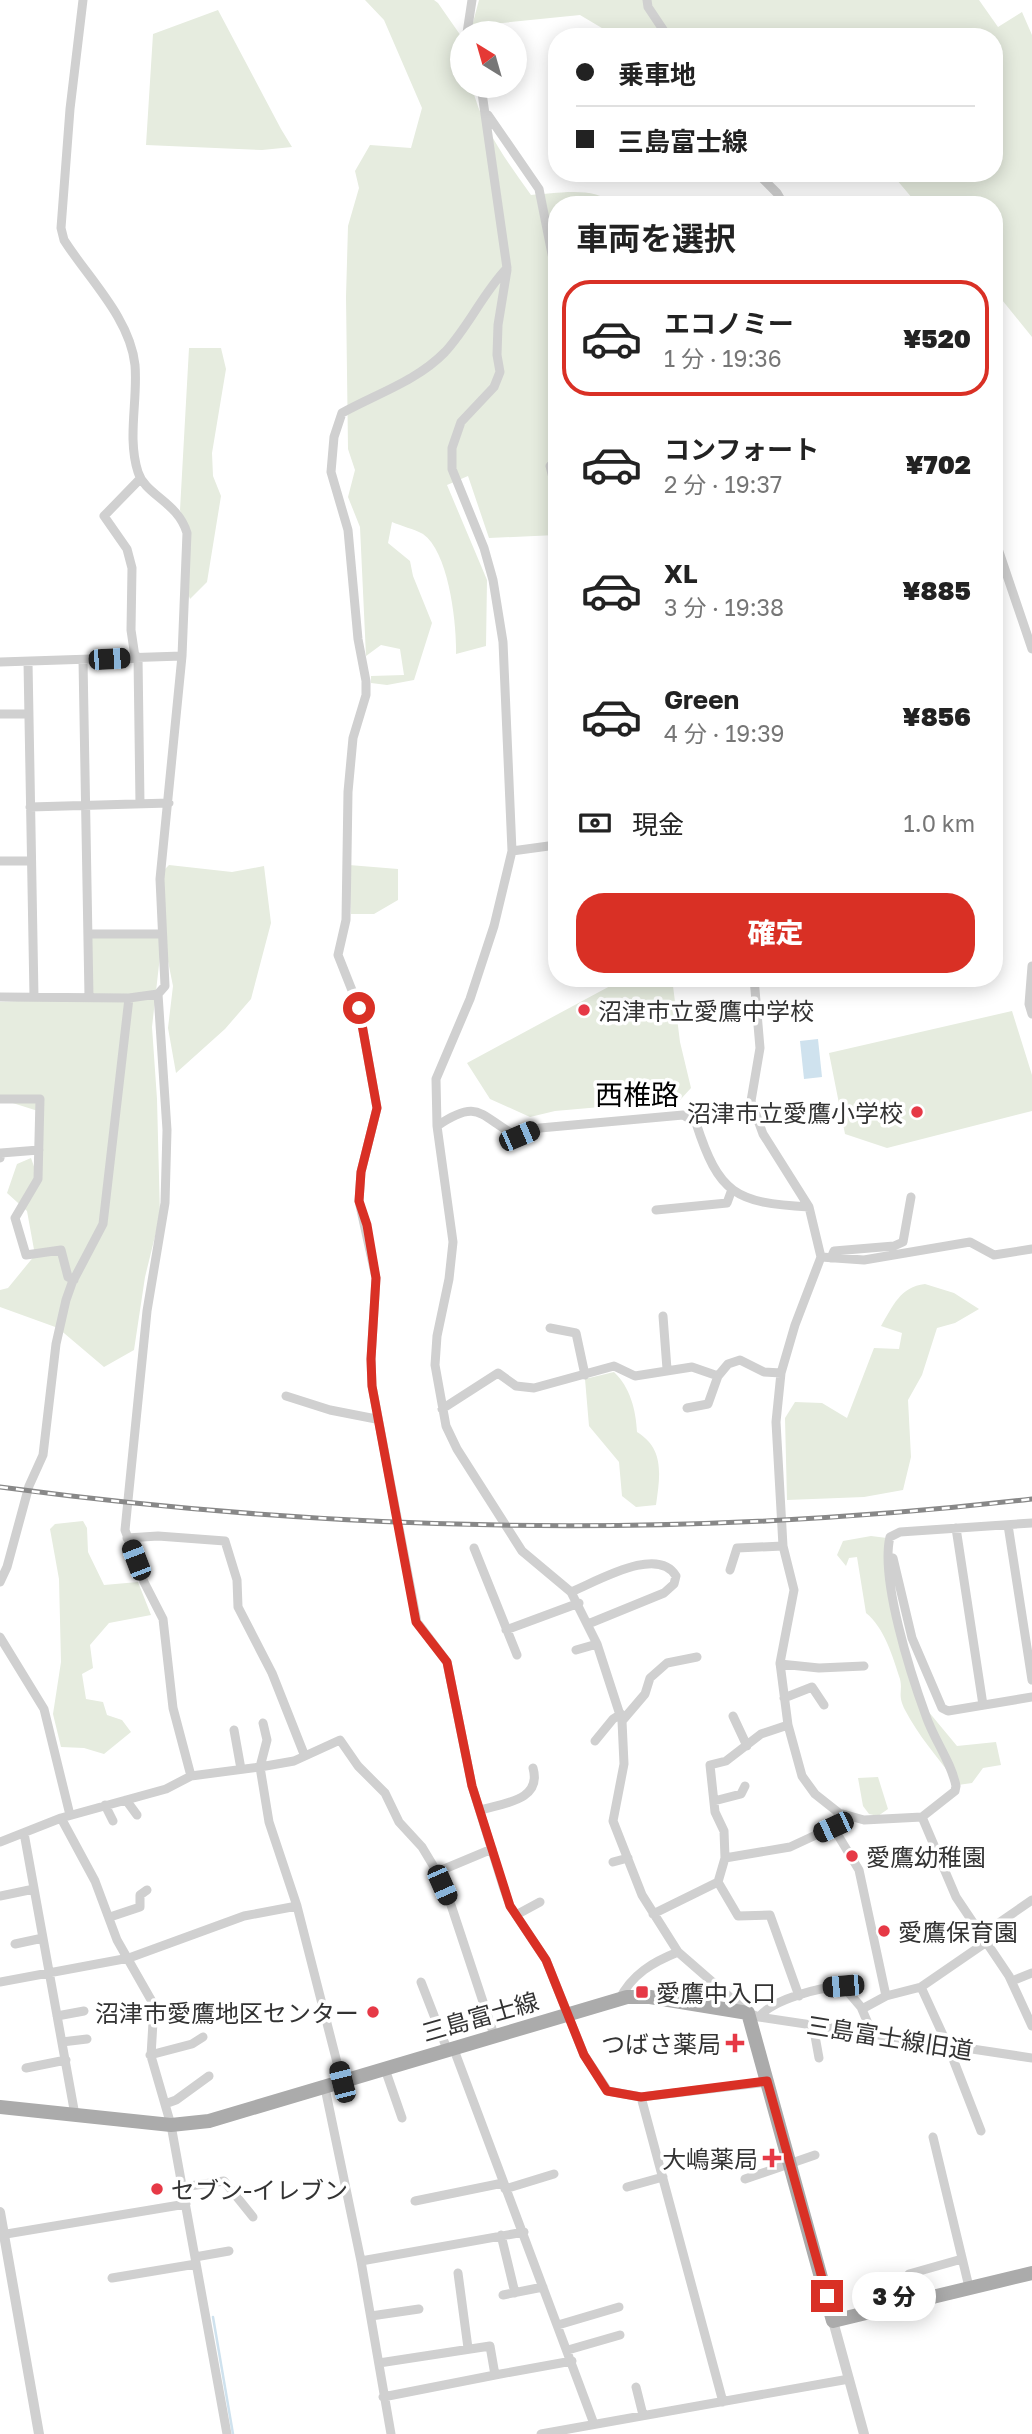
<!DOCTYPE html>
<html lang="ja">
<head>
<meta charset="utf-8">
<style>
	body { margin:0; font-family:"Golos Text","Noto Sans JP",sans-serif; background:#f6f6f6; color:#222; height:100vh; display:flex; flex-direction:column; font-size:26px; white-space:nowrap }
	* { box-sizing:border-box; margin:0 }
	p { font-size:23px; color:#767676 }
	.icon { flex:none; width:38px; height:38px; fill:none; stroke:currentColor; stroke-width:2; stroke-linecap:round; stroke-linejoin:round }
	.map { position:relative; flex:1; overflow:hidden }
	.sheet { position:absolute; left:548px; top:196px; width:455px; height:791px; display:flex; flex-direction:column; background:#fff; border-radius:28px; box-shadow:0 4px 18px #0003 }
	.sheet>* { flex:none }
	.hud { position:absolute; left:548px; top:28px; width:455px; height:154px; border-radius:28px; box-shadow:0 4px 18px #0003; display:grid; align-content:center; height:154px; padding:0 28px; background:#fff }
	.needle { width:46px; rotate:323deg }
	.tools { position:absolute; left:450px; top:21px; display:grid; gap:14px }
	.tools a { display:grid; place-items:center; width:77px; height:77px; border-radius:50%; background:#fff; box-shadow:0 4px 18px #0003; font-size:35px }
	.end { position:absolute; width:32px; height:32px; margin:-16px; border:9px solid #d93025; background:#fff; box-shadow:0 0 0 4px #fff }
	.from { border-radius:50% }
	.bubble { position:absolute; height:49px; border-radius:24px; background:#fff; box-shadow:0 4px 18px #0003; font-size:23px; font-weight:800; line-height:49px; text-align:center }
	.car { position:absolute; width:21px; height:42px; margin:-21px -10px; border-radius:9px; box-shadow:0 0 5px 2px #0007; background:linear-gradient(#222 24%,#8ab4d8 0 40%,#222 0 76%,#8ab4d8 0 86%,#222 0) }
	.hud b { display:flex; align-items:center; gap:24px; height:66px; font-size:26px }
	.hud b+b { border-top:2px solid #e0e0e0 }
	.hud i { width:18px; height:18px; background:#222 }
	ul { padding:0; list-style:none }
	li { display:flex; align-items:center; gap:21px; height:116px; margin:0 14px 10px; padding:0 14px; border:4px solid transparent; border-radius:28px }
	li div { flex:1 }
	li b { display:block; font-size:26px }
	li em { font-style:normal; font-weight:800 }
	li.on { border-color:#d93025 }
	li>.icon { width:63px; height:63px; stroke-width:1.5 }
	h2 { padding:0 28px; font-size:32px; line-height:84px }
	.pay { display:flex; align-items:center; gap:18px; height:77px; padding:0 28px; font-size:26px }
	.pay p { margin-inline-start:auto }
	.action { display:flex; gap:14px; margin-top:auto; padding:14px 28px }
	.action a { flex:1; height:80px; border-radius:28px; background:#d93025; color:#fff; font-size:28px; font-weight:800; line-height:80px; text-align:center }
	.map>svg:first-child { display:block }
</style>
</head>
<body>
<div class="map">
<svg width="1032" height="2434" viewBox="0 0 1032 2434">
	<rect width="100%" height="100%" fill="#fff"/>
	<path fill="#e6ecdf" d="M365 0H434L438 3 461 36 462 86H472C481 127 507 161 531 195 555 194 596 185 613 205H556V535L489 538 468 476 447 485 487 580 486 646 456 654C457 625 449 552 423 534 414 529 401 526 392 522L388 543 410 561 413 576 432 623 414 680 387 685 371 683V676L404 675 400 649 381 645 366 656 360 527 348 497 355 470 348 449 346 297 348 226 359 188 355 171 370 145 411 148 422 108 384 20Z
		M479 0H979L998 27 1022 12 1032 35V337L994 290V205H918L891 173H994V37H617L580 15 472 26Z
		M218 10 281 129 292 147 262 150 146 145 153 34Z
		M189 348H221L226 369 212 453 213 476 221 496 207 582 190 599 182 576 185 527 180 510Z
		M169 865 232 872 264 866 271 923 251 999 225 1029 176 1073 168 1028 173 986 162 931 164 870Z
		M349 865 398 869V900L374 914H351Z
		M89 937 162 938 152 1027 157 1099 160 1216 145 1277 134 1350 104 1367 58 1328 0 1307V1290L8 1288 35 1255 27 1211 7 1193 17 1164 31 1158 37 1175 38 1111 0 1099V1002L88 997Z
		M625 978H672L680 1042 691 1088 680 1100 555 1111 530 1117 490 1099 467 1063Z
		M1012 1011 1032 1075V1111L887 1148 845 1134 829 1053Z
		M925 1284 954 1293 979 1309 955 1323 937 1328 922 1375 908 1400 911 1457 903 1490 864 1497 787 1500 785 1418 795 1402 822 1403 847 1418 874 1348 899 1349 902 1333 881 1326C893 1306 900 1287 925 1284Z
		M614 1372C630 1387 636 1410 637 1432 665 1449 660 1476 656 1505L636 1507 622 1496 619 1462 589 1426 585 1379Z
		M83 1521 87 1528 88 1552 104 1585 138 1582 151 1615 109 1623 90 1645 93 1668 82 1674 86 1699 103 1702 107 1715 122 1720 131 1732 104 1754 84 1748 61 1747 53 1714 61 1662 59 1579 50 1529 55 1524Z
		M871 1536 887 1538 884 1553 918 1699 957 1746 996 1742 1001 1765 983 1768 972 1783 958 1785C940 1760 919 1737 905 1710 897 1694 903 1692 900 1679 893 1657 884 1627 866 1613L857 1557 849 1558 846 1566 837 1555 843 1541Z
		M878 1777 888 1809 878 1816 869 1814 863 1806 858 1778Z"/>
	<path fill="#cfe2ee" d="M818 1039 822 1077 804 1079 800 1041Z"/>
	<g fill="none" stroke-linecap="round" stroke-linejoin="round">
		<path stroke="#cfe2ee" stroke-width="2.5" d="M213 2317 233 2434"/>
		<path stroke="#d0d0d0" stroke-width="9" d="M647 0 648 7 668 37
			M467 33 472 0
			M481 86 507 268C483 293 469 326 445 352 417 381 376 394 342 413L334 437 331 472 348 530 358 639 366 681V695L353 738 348 792 346 920 338 955 359 1008 377 1108 361 1172 359 1201 376 1278 371 1359 372 1386 417 1622 447 1662 472 1786 503 1886 510 1906 546 1960 584 2055 608 2091 641 2097
			M488 115 539 189 556 274
			M757 173 777 193 784 205
			M507 270 498 325 497 355 500 372 494 387 461 422 452 448V469L484 548 493 580 503 642 512 851 494 926 470 999 436 1079 437 1126 453 1242 449 1279 437 1336 435 1365 446 1426 457 1449 522 1551 571 1592 597 1644 622 1721 624 1764 613 1821 642 1895 678 1952 748 2013 759 2017 1032 2058
			M556 465 550 466 556 490
			M994 537 1032 649
			M135 657 131 630 132 568 127 549 104 516 140 479
			M138 657 140 804
			M83 660 89 997
			M0 662 182 656
			M28 662 34 997
			M0 714H28
			M30 807 169 803
			M512 851 556 845
			M0 861H31
			M88 934H162
			M1032 966 1029 1004 1032 1014
			M754 978 760 1048 751 1101 763 1134 809 1207 821 1257 795 1325 781 1373 776 1422 783 1546 794 1590 780 1663 788 1725 802 1776 815 1794 839 1813 864 1820 922 1817 956 1897 1009 1976 1032 2026
			M158 994 167 1130 165 1203 147 1311 125 1530 144 1582 163 1619 173 1708 191 1776 260 1767 269 1822 297 1906 342 2082
			M0 997 129 998 158 994 165 986 160 879 182 656 187 533C178 502 145 495 138 472 127 438 138 400 135 365 130 318 88 278 64 240L61 228 70 109 83 0
			M0 1099H40L38 1179 15 1218 26 1255 61 1250 68 1277 74 1280
			M437 1126C481 1096 480 1118 519 1137L540 1128 683 1115 696 1123C719 1194 735 1203 809 1207
			M0 1158 1 1153 39 1150
			M656 1210 727 1203 731 1192
			M821 1257 864 1260 970 1242 994 1255 1032 1249
			M831 1258 834 1251 894 1246 903 1242 911 1197
			M663 1316 667 1369
			M550 1328 576 1333 585 1375
			M286 1396 330 1410 376 1419
			M687 1408 708 1404 718 1376
			M442 1409 498 1373 516 1386 534 1388 614 1366 635 1376 692 1367 718 1376 728 1364 740 1360 764 1372 781 1373
			M1008 1525 1032 1680
			M956 1528 983 1705
			M127 1538 158 1536 225 1541 237 1580 238 1607 272 1673 304 1754
			M474 1548 517 1655
			M893 1558 912 1638 942 1708 948 1711 1032 1697
			M730 1570 737 1548 783 1546
			M0 1582 7 1567 29 1486 43 1455 56 1344 66 1300 72 1283 103 1224 129 998
			M571 1592C598 1581 658 1545 676 1576L674 1584 664 1593 588 1624
			M506 1630 579 1603
			M0 1637 44 1709 70 1815
			M576 1650 597 1644
			M780 1664 819 1668 864 1666
			M784 1698 812 1687 824 1705
			M733 1716 747 1746
			M622 1721 645 1694 650 1678 667 1663 697 1657
			M263 1723 267 1740 260 1767 294 1761 340 1740 358 1766 385 1793 399 1822 422 1847 437 1872 451 1905 494 2035
			M234 1730 241 1769
			M595 1741 613 1719 621 1714
			M126 1800 137 1815
			M714 1801 741 1794 745 1786
			M105 1805 113 1821
			M481 1810C505 1803 542 1800 533 1768
			M839 1813 833 1827 859 1870 886 1996 921 1987 948 2046 981 2131
			M922 1817 955 1791 956 1786C951 1761 934 1740 926 1716 911 1675 880 1579 890 1537L900 1532 1032 1523
			M61 1818 95 1881 117 1940 154 2005 151 2056 171 2125 227 2434
			M24 1833 75 2115
			M0 1842 61 1818 166 1789 191 1776
			M725 1858 790 1847 833 1827
			M613 1862 628 1858
			M437 1872 492 1849
			M718 1882 738 1916 770 1915 799 1996
			M0 1896 34 1889
			M653 1914 718 1882 725 1858 724 1831 715 1812 710 1765 726 1761 761 1734 788 1725
			M516 1915 540 1902
			M110 1917 140 1907V1895L147 1890
			M980 1936 1032 1900
			M15 1944 43 1938
			M1012 1981 1032 1973
			M0 1982 129 1958 244 1916 297 1906
			M421 1982 447 2049
			M921 1987 985 1943
			M619 2000C632 1974 653 1962 678 1952
			M862 2009 886 1996
			M57 2016 84 2011
			M759 2017C773 1999 821 1987 843 1986L861 2007 873 2035
			M813 2025 819 2058
			M62 2042 87 2039
			M453 2047 594 2424
			M150 2055 192 2044 203 2037
			M26 2068 66 2060
			M385 2069 402 2118
			M325 2088 361 2261 391 2434
			M165 2104 176 2100 209 2076
			M933 2137 969 2287
			M745 2179 815 2155
			M183 2187 224 2181 253 2217
			M627 2187 663 2177
			M505 2189 554 2174
			M415 2201 503 2183
			M0 2235 186 2204
			M501 2235 515 2293
			M195 2257 229 2251
			M361 2261 524 2232
			M458 2273 468 2348
			M909 2274 962 2259
			M112 2278 196 2264
			M503 2295 543 2287
			M371 2316 419 2309
			M558 2325 619 2307
			M568 2350 620 2335
			M379 2363 490 2346 495 2375 383 2397
			M495 2375 572 2361
			M636 2387 643 2415
			M723 2402 641 2097 767 2082
			M541 2434 849 2379"/>
		<path stroke="#d0d0d0" stroke-width="10" d="M0 2212 39 2434
			M833 2321 864 2434"/>
		<path stroke="#ababab" stroke-width="14" d="M0 2107 171 2125 209 2121 627 1997H650L748 2013 833 2321 1032 2273"/>
		<defs>
			<path id="rail" d="M0 1487C342 1533 689 1539 1032 1499"/>
		</defs>
		<use href="#rail" stroke="#888" stroke-width="5"/>
		<use href="#rail" stroke="#fff" stroke-width="2.5" stroke-dasharray="8" stroke-linecap="butt"/>
	</g>
	<g fill="none" stroke-linecap="round" stroke-linejoin="round">
		<path stroke="#d93025" stroke-width="9" d="M359 1008 377 1108 361 1172 359 1201 367 1225 376 1278 371 1359 372 1386 416 1622 447 1662 472 1786 510 1906 546 1960 584 2055 607 2091 641 2097 767 2081 827 2296"/>
	</g>
	<g fill="#e63946" stroke="#fff" stroke-width="2.5">
		<circle cx="584" cy="1010" r="7"/>
		<circle cx="917" cy="1112" r="7"/>
		<circle cx="852" cy="1856" r="7"/>
		<circle cx="884" cy="1931" r="7"/>
		<rect x="635" y="1985" width="14" height="14" rx="3.5"/>
		<circle cx="373" cy="2012" r="7"/>
		<path d="M731.5 2032.5h7v7h7v7h-7v7h-7v-7h-7v-7h7z"/>
		<path d="M768.5 2147.5h7v7h7v7h-7v7h-7v-7h-7v-7h7z"/>
		<circle cx="157" cy="2189" r="7"/>
	</g>
	<g text-anchor="middle" dominant-baseline="central" stroke-width="7" stroke-linejoin="round" paint-order="stroke">
		<g font-size="24" fill="#333" stroke="#fff" text-anchor="start">
			<text x="598" y="1010">沼津市立愛鷹中学校</text>
			<text x="903" y="1112" text-anchor="end">沼津市立愛鷹小学校</text>
			<text x="866" y="1856">愛鷹幼稚園</text>
			<text x="898" y="1931">愛鷹保育園</text>
			<text x="656" y="1992">愛鷹中入口</text>
			<text x="359" y="2012" text-anchor="end">沼津市愛鷹地区センター</text>
			<text x="721" y="2043" text-anchor="end">つばさ薬局</text>
			<text x="758" y="2158" text-anchor="end">大嶋薬局</text>
			<text x="171" y="2189">セブン-イレブン</text>
		</g>
		<g font-size="24" fill="#333" stroke="#fff">
			<text transform="translate(480 2016) rotate(-16)">三島富士線</text>
			<text transform="translate(890 2037) rotate(9)">三島富士線旧道</text>
		</g>
		<g font-size="28" fill="#000" stroke="#fff">
			<text x="637" y="1094">西椎路</text>
		</g>
	</g>
</svg>
<div class="tools">
<a><svg class="needle" viewBox="-14 -14 28 28"><path d="M0-13l5 13h-10z" fill="#e53935"/><path d="M0 13l5-13h-10z" fill="#767676"/></svg></a>
</div>
<i class="end from" style="left:359px;top:1008px"></i>
<i class="end" style="left:827px;top:2296px"></i>
<div class="bubble" style="left:852px;top:2272px;width:84px">3 分</div>
<i class="car" style="left:109px;top:659px;rotate:87deg"></i>
<i class="car" style="left:519px;top:1136px;rotate:67deg"></i>
<i class="car" style="left:136px;top:1560px;rotate:339deg"></i>
<i class="car" style="left:833px;top:1827px;rotate:245deg"></i>
<i class="car" style="left:442px;top:1885px;rotate:156deg"></i>
<i class="car" style="left:843px;top:1986px;rotate:265deg"></i>
<i class="car" style="left:342px;top:2082px;rotate:346deg"></i>
<div class="hud">
<b><i class="from"></i>乗車地</b>
<b><i></i>三島富士線</b>
</div>
<section class="sheet">
<h2>車両を選択</h2>
<ul>
<li class="on"><svg class="icon" aria-label="car" viewBox="0 0 24 24"><path d="M5 17H2v-5l4-1 3-4h7l3 4 3 1v5h-3M9 17h6M6 11h13"/><circle cx="7" cy="17" r="2"/><circle cx="17" cy="17" r="2"/></svg><div><b>エコノミー</b><p>1 分 · 19:36</p></div><em>¥520</em></li>
<li><svg class="icon" aria-label="car" viewBox="0 0 24 24"><path d="M5 17H2v-5l4-1 3-4h7l3 4 3 1v5h-3M9 17h6M6 11h13"/><circle cx="7" cy="17" r="2"/><circle cx="17" cy="17" r="2"/></svg><div><b>コンフォート</b><p>2 分 · 19:37</p></div><em>¥702</em></li>
<li><svg class="icon" aria-label="car" viewBox="0 0 24 24"><path d="M5 17H2v-5l4-1 3-4h7l3 4 3 1v5h-3M9 17h6M6 11h13"/><circle cx="7" cy="17" r="2"/><circle cx="17" cy="17" r="2"/></svg><div><b>XL</b><p>3 分 · 19:38</p></div><em>¥885</em></li>
<li><svg class="icon" aria-label="car" viewBox="0 0 24 24"><path d="M5 17H2v-5l4-1 3-4h7l3 4 3 1v5h-3M9 17h6M6 11h13"/><circle cx="7" cy="17" r="2"/><circle cx="17" cy="17" r="2"/></svg><div><b>Green</b><p>4 分 · 19:39</p></div><em>¥856</em></li>
</ul>
<div class="pay"><svg class="icon" aria-label="cash" viewBox="0 0 24 24"><path d="M3 7h18v10H3z"/><circle cx="12" cy="12" r="2"/></svg>現金<p>1.0 km</p></div>
<div class="action"><a>確定</a></div>
</section>
</div>
</body>
</html>
